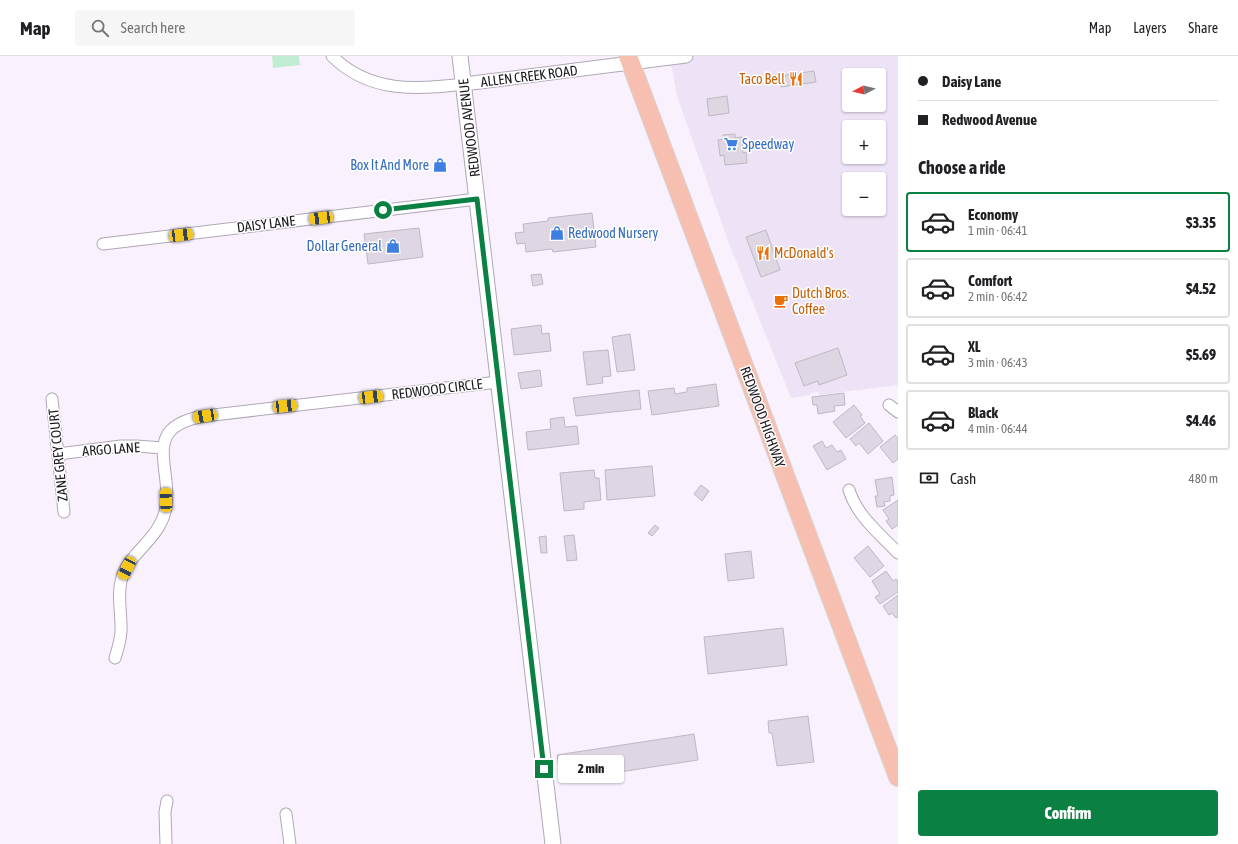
<!DOCTYPE html>
<html lang="en">
<head>
<meta charset="utf-8">
<style>
	body { margin:0; font-family:"Asap Condensed",sans-serif; background:#f6f6f6; color:#202124; height:100vh; display:flex; flex-direction:column; font-size:15px; white-space:nowrap }
	* { box-sizing:border-box; margin:0 }
	p { font-size:13px; color:#757577 }
	.icon { flex:none; width:22px; height:22px; fill:none; stroke:currentColor; stroke-width:2; stroke-linecap:round; stroke-linejoin:round }
	.map { position:relative; flex:1; overflow:hidden }
	.side { display:flex; flex-direction:column; background:#fff; width:340px }
	.side>* { flex:none }
	.banner { display:grid; align-content:center; height:88px; padding:0 20px; background:#fff }
	.needle { width:26px; rotate:263deg }
	.controls { position:absolute; left:842px; top:12px; display:grid; gap:8px }
	.controls a { display:grid; place-items:center; width:44px; height:44px; border-radius:4px; background:#fff; box-shadow:0 1px 3px #0004; font-size:20px }
	.end { position:absolute; width:18px; height:18px; margin:-9px; border:5px solid #0b8043; background:#fff; box-shadow:0 0 0 2px #fff }
	.from { border-radius:50% }
	.bubble { position:absolute; height:28px; border-radius:4px; background:#fff; box-shadow:0 1px 3px #0004; font-size:13px; font-weight:800; line-height:28px; text-align:center }
	.car { position:absolute; width:12px; height:24px; margin:-12px -6px; border-radius:5px; box-shadow:0 0 3px 1px #0007; background:linear-gradient(#f5c518 24%,#345 0 40%,#f5c518 0 76%,#345 0 86%,#f5c518 0) }
	.banner b { display:flex; align-items:center; gap:14px; height:38px; font-size:15px }
	.banner b+b { border-top:1px solid #e0e0e0 }
	.banner i { width:10px; height:10px; background:#202124 }
	ul { padding:0; list-style:none }
	li { display:flex; align-items:center; gap:12px; height:60px; margin:0 8px 6px; padding:0 12px; border:2px solid #e0e0e0; border-radius:4px }
	li div { flex:1 }
	li b { display:block; font-size:15px }
	li em { font-style:normal; font-weight:800 }
	li.selected { border-color:#0b8043 }
	li>.icon { width:36px; height:36px; stroke-width:1.5 }
	h2 { padding:0 20px; font-size:18px; line-height:48px }
	.pay { display:flex; align-items:center; gap:10px; height:44px; padding:0 20px; font-size:15px }
	.pay p { margin-inline-start:auto }
	.action { display:flex; gap:8px; margin-top:auto; padding:8px 20px }
	.action a { flex:1; height:46px; border-radius:4px; background:#0b8043; color:#fff; font-size:16px; font-weight:800; line-height:46px; text-align:center }
	header { display:flex; align-items:center; gap:24px; box-sizing:border-box; height:56px; padding:0 20px; background:#fff; border-bottom:1px solid #e0e0e0 }
	header strong { font-size:19px }
	nav { display:flex; gap:22px; margin-inline-start:auto; font-size:14px }
	.search { width:280px; height:36px; background:#f6f6f6; display:flex; align-items:center; gap:10px; box-sizing:border-box; padding:0 14px; border-radius:4px; color:#757577; font-size:15px }
	main { display:flex; flex:1; min-height:0 }
	.map>svg:first-child { display:block }
</style>
</head>
<body>
<header>
<strong>Map</strong>
<div class="search"><svg class="icon" aria-label="search" viewBox="0 0 24 24"><circle cx="10" cy="10" r="6"/><path d="M15 15l6 6"/></svg>Search here</div>
<nav><a>Map</a><a>Layers</a><a>Share</a></nav>
</header>
<main>
<div class="map">
<svg width="898" height="788" viewBox="0 0 898 788">
	<rect width="100%" height="100%" fill="#f9f2fe"/>
	<path fill="#eee3f6" fill-rule="evenodd" d="M664 0H898V329L819 339V336L810 337V339L791 342 728 185 677 40 672 12ZM849 19H879V49H849ZM849 71H879V101H849ZM849 123H879V153H849Z"/>
	<path fill="#c0edd1" d="M272 0H299L300 9 273 12Z"/>
	<path fill="#ded7e3" stroke="#beb8c3" d="M814 15 816 26 781 31 779 20Z
		M727 40 729 57 709 60 707 43Z
		M735 78V82L742 81 743 97 746 96 747 107 725 109 724 99 720 100 718 84 724 83 723 79Z
		M592 157 596 191 553 196 552 193 526 196 525 187 517 188 515 177 524 176 523 168 548 165V162Z
		M419 172 423 201 368 208 364 178Z
		M766 174 780 214 761 221 746 181Z
		M541 218 543 228 533 230 531 219Z
		M541 269 542 278 549 277 551 295 514 299 511 273Z
		M630 278 635 314 617 316 612 281Z
		M838 292 847 319 819 329 818 325 804 330 795 307Z
		M608 294 611 320 602 321 603 327 587 329 583 296Z
		M540 314 542 330 521 333 518 317Z
		M716 328 719 350 652 359 648 335 674 332 675 338 687 336V332Z
		M639 334 641 353 576 360 573 342Z
		M844 337 845 349 834 350 835 355 818 358 817 349H813L812 341Z
		M854 349 862 359 860 360 865 367 846 382 833 366Z
		M564 361 565 371 577 370 579 388 528 394 526 376 551 373 550 363Z
		M869 367 883 385 868 398 859 387 856 390 850 383Z
		M895 379 898 382V403L893 407 880 391Z
		M822 385 826 392 832 389 837 396 841 394 846 403 827 414 813 390Z
		M652 410 655 440 607 444 605 414Z
		M594 414 595 422H599L601 444 584 446V453L564 455 560 417Z
		M892 421 894 439 890 440V445L884 446 885 450 877 451 875 440H878L875 424Z
		M701 429 709 435 702 445 694 438Z
		M898 444V469L892 473 886 465 889 463 883 454Z
		M655 469 659 472 652 480 648 477Z
		M574 479 577 504 567 505 564 480Z
		M546 480 547 497H541L539 481Z
		M868 490 884 510 870 521 854 502Z
		M751 495 754 522 728 525 725 498Z
		M886 515 893 525 896 523 898 525V536L880 548 875 541 880 538 872 525Z
		M898 539V561L896 562 892 557 889 559 883 550Z
		M783 572 787 609 708 618 704 581Z
		M808 660 814 706 777 710 772 677H769L768 665Z
		M694 678 698 704 561 725 557 699Z"/>
	<g fill="none" stroke-linecap="round" stroke-linejoin="round">
		<defs>
			<path id="minor" d="M332 0C369 37 416 34 464 28
				M103 188 477 143
				M52 343 64 456
				M889 349 898 356
				M58 398 121 390H136L163 392
				M849 434C857 460 880 478 898 497
				M115 602C118 592 122 581 121 570 121 554 117 537 122 521 130 497 158 483 165 456 175 413 137 371 205 360L498 326
				M286 758 290 788
				M166 788 165 756 167 745"/>
			<path id="tertiary" d="M464 28 686 0"/>
			<path id="secondary" d="M460 0 553 788"/>
			<path id="trunk" d="M628 0 898 721"/>
		</defs>
		<use href="#minor" stroke="#afa8b4" stroke-width="13"/>
		<use href="#tertiary" stroke="#afa8b4" stroke-width="15"/>
		<use href="#secondary" stroke="#afa8b4" stroke-width="17"/>
		<use href="#trunk" stroke="#d6d6d6" stroke-width="20"/>
		<use href="#minor" stroke="#fff" stroke-width="11"/>
		<use href="#tertiary" stroke="#fff" stroke-width="13"/>
		<use href="#secondary" stroke="#fff" stroke-width="15"/>
		<use href="#trunk" stroke="#f6bfaf" stroke-width="18"/>
	</g>
	<g fill="none" stroke-linecap="round" stroke-linejoin="round">
		<path stroke="#0b8043" stroke-width="5" d="M383 154 477 143 544 713"/>
	</g>
	<defs>
		<symbol id="restaurant-bare" viewBox="-9 -9 18 18"><path d="M-5-6h1v4h1v-4h1v4h1v-4h1v5L-1.5 .5V6h-2V.5L-5-1ZM5-6V6H3V1.5H1.5Q1.5-4 5-6Z" fill="#e8710a" stroke="#fff" stroke-width="2.5" paint-order="stroke"/></symbol>
		<symbol id="supermarket-bare" viewBox="-9 -9 18 18"><path d="M-6-5.5h2.5l.6 2H6L4.5 2H-2.5L-4.4-4H-6ZM-1.5 3.2a1.3 1.3 0 1 0 .1 0ZM3 3.2a1.3 1.3 0 1 0 .1 0Z" fill="#3f7fe0" stroke="#fff" stroke-width="2.5" paint-order="stroke"/></symbol>
		<symbol id="shop-bare" viewBox="-9 -9 18 18"><path d="M-5-2.5h2.3a2.7 3.5 0 0 1 5.4 0H5L5.5 6h-11ZM-1.5-2.5h3a1.5 2.3 0 0 0-3 0Z" fill="#3f7fe0" stroke="#fff" stroke-width="2.5" paint-order="stroke"/></symbol>
		<symbol id="cafe-bare" viewBox="-9 -9 18 18"><path d="M-5.5-4.5H6V0H3Q3 3.5 0 3.5H-2.5Q-5.5 3.5-5.5 0ZM3-3.2v2h1.7v-2ZM-6 4.5H4V6H-6Z" fill="#e8710a" stroke="#fff" stroke-width="2.5" paint-order="stroke"/></symbol>
	</defs>
	<g fill-rule="evenodd">
		<use href="#restaurant-bare" x="786" y="13" width="20" height="20"/>
		<use href="#supermarket-bare" x="721" y="78" width="20" height="20"/>
		<use href="#shop-bare" x="430" y="99" width="20" height="20"/>
		<use href="#shop-bare" x="547" y="167" width="20" height="20"/>
		<use href="#shop-bare" x="383" y="180" width="20" height="20"/>
		<use href="#restaurant-bare" x="753" y="187" width="20" height="20"/>
		<use href="#cafe-bare" x="771" y="235" width="20" height="20"/>
	</g>
	<g text-anchor="middle" dominant-baseline="central" stroke-width="3" stroke-linejoin="round" paint-order="stroke">
		<g font-size="14" fill="#1c191e" stroke="#fff">
			<text transform="translate(529 20) rotate(-7)">ALLEN CREEK ROAD</text>
			<text transform="translate(469 72) rotate(-97)">REDWOOD AVENUE</text>
			<text transform="translate(266 168) rotate(-7)">DAISY LANE</text>
			<text transform="translate(437 333) rotate(-7)">REDWOOD CIRCLE</text>
			<text transform="translate(763 361) rotate(70)">REDWOOD HIGHWAY</text>
			<text transform="translate(111 393) rotate(-4)">ARGO LANE</text>
			<text transform="translate(58 399) rotate(-96)">ZANE GREY COURT</text>
		</g>
		<g font-size="14" fill="#c56008" stroke="#fff" text-anchor="start">
			<text x="785" y="23" text-anchor="end">Taco Bell</text>
			<text x="774" y="197">McDonald's</text>
			<text x="792" y="237">Dutch Bros.<tspan x="792" dy="16">Coffee</tspan></text>
		</g>
		<g font-size="14" fill="#366cbe" stroke="#fff" text-anchor="start">
			<text x="742" y="88">Speedway</text>
			<text x="429" y="109" text-anchor="end">Box It And More</text>
			<text x="568" y="177">Redwood Nursery</text>
			<text x="382" y="190" text-anchor="end">Dollar General</text>
		</g>
	</g>
</svg>
<div class="controls">
<a><svg class="needle" viewBox="-14 -14 28 28"><path d="M0-13l5 13h-10z" fill="#e53935"/><path d="M0 13l5-13h-10z" fill="#757577"/></svg></a>
<a>+</a>
<a>−</a>
</div>
<i class="end from" style="left:383px;top:154px"></i>
<i class="end" style="left:544px;top:713px"></i>
<div class="bubble" style="left:558px;top:699px;width:66px">2 min</div>
<i class="car" style="left:321px;top:162px;rotate:263deg"></i>
<i class="car" style="left:181px;top:179px;rotate:83deg"></i>
<i class="car" style="left:371px;top:341px;rotate:83deg"></i>
<i class="car" style="left:285px;top:350px;rotate:84deg"></i>
<i class="car" style="left:205px;top:360px;rotate:260deg"></i>
<i class="car" style="left:166px;top:444px;rotate:358deg"></i>
<i class="car" style="left:127px;top:512px;rotate:206deg"></i>
</div>
<section class="side">
<div class="banner">
<b><i class="from"></i>Daisy Lane</b>
<b><i></i>Redwood Avenue</b>
</div>
<h2>Choose a ride</h2>
<ul>
<li class="selected"><svg class="icon" aria-label="car" viewBox="0 0 24 24"><path d="M5 17H2v-5l4-1 3-4h7l3 4 3 1v5h-3M9 17h6M6 11h13"/><circle cx="7" cy="17" r="2"/><circle cx="17" cy="17" r="2"/></svg><div><b>Economy</b><p>1 min · 06:41</p></div><em>$3.35</em></li>
<li><svg class="icon" aria-label="car" viewBox="0 0 24 24"><path d="M5 17H2v-5l4-1 3-4h7l3 4 3 1v5h-3M9 17h6M6 11h13"/><circle cx="7" cy="17" r="2"/><circle cx="17" cy="17" r="2"/></svg><div><b>Comfort</b><p>2 min · 06:42</p></div><em>$4.52</em></li>
<li><svg class="icon" aria-label="car" viewBox="0 0 24 24"><path d="M5 17H2v-5l4-1 3-4h7l3 4 3 1v5h-3M9 17h6M6 11h13"/><circle cx="7" cy="17" r="2"/><circle cx="17" cy="17" r="2"/></svg><div><b>XL</b><p>3 min · 06:43</p></div><em>$5.69</em></li>
<li><svg class="icon" aria-label="car" viewBox="0 0 24 24"><path d="M5 17H2v-5l4-1 3-4h7l3 4 3 1v5h-3M9 17h6M6 11h13"/><circle cx="7" cy="17" r="2"/><circle cx="17" cy="17" r="2"/></svg><div><b>Black</b><p>4 min · 06:44</p></div><em>$4.46</em></li>
</ul>
<div class="pay"><svg class="icon" aria-label="cash" viewBox="0 0 24 24"><path d="M3 7h18v10H3z"/><circle cx="12" cy="12" r="2"/></svg>Cash<p>480 m</p></div>
<div class="action"><a>Confirm</a></div>
</section>
</main>
</body>
</html>
